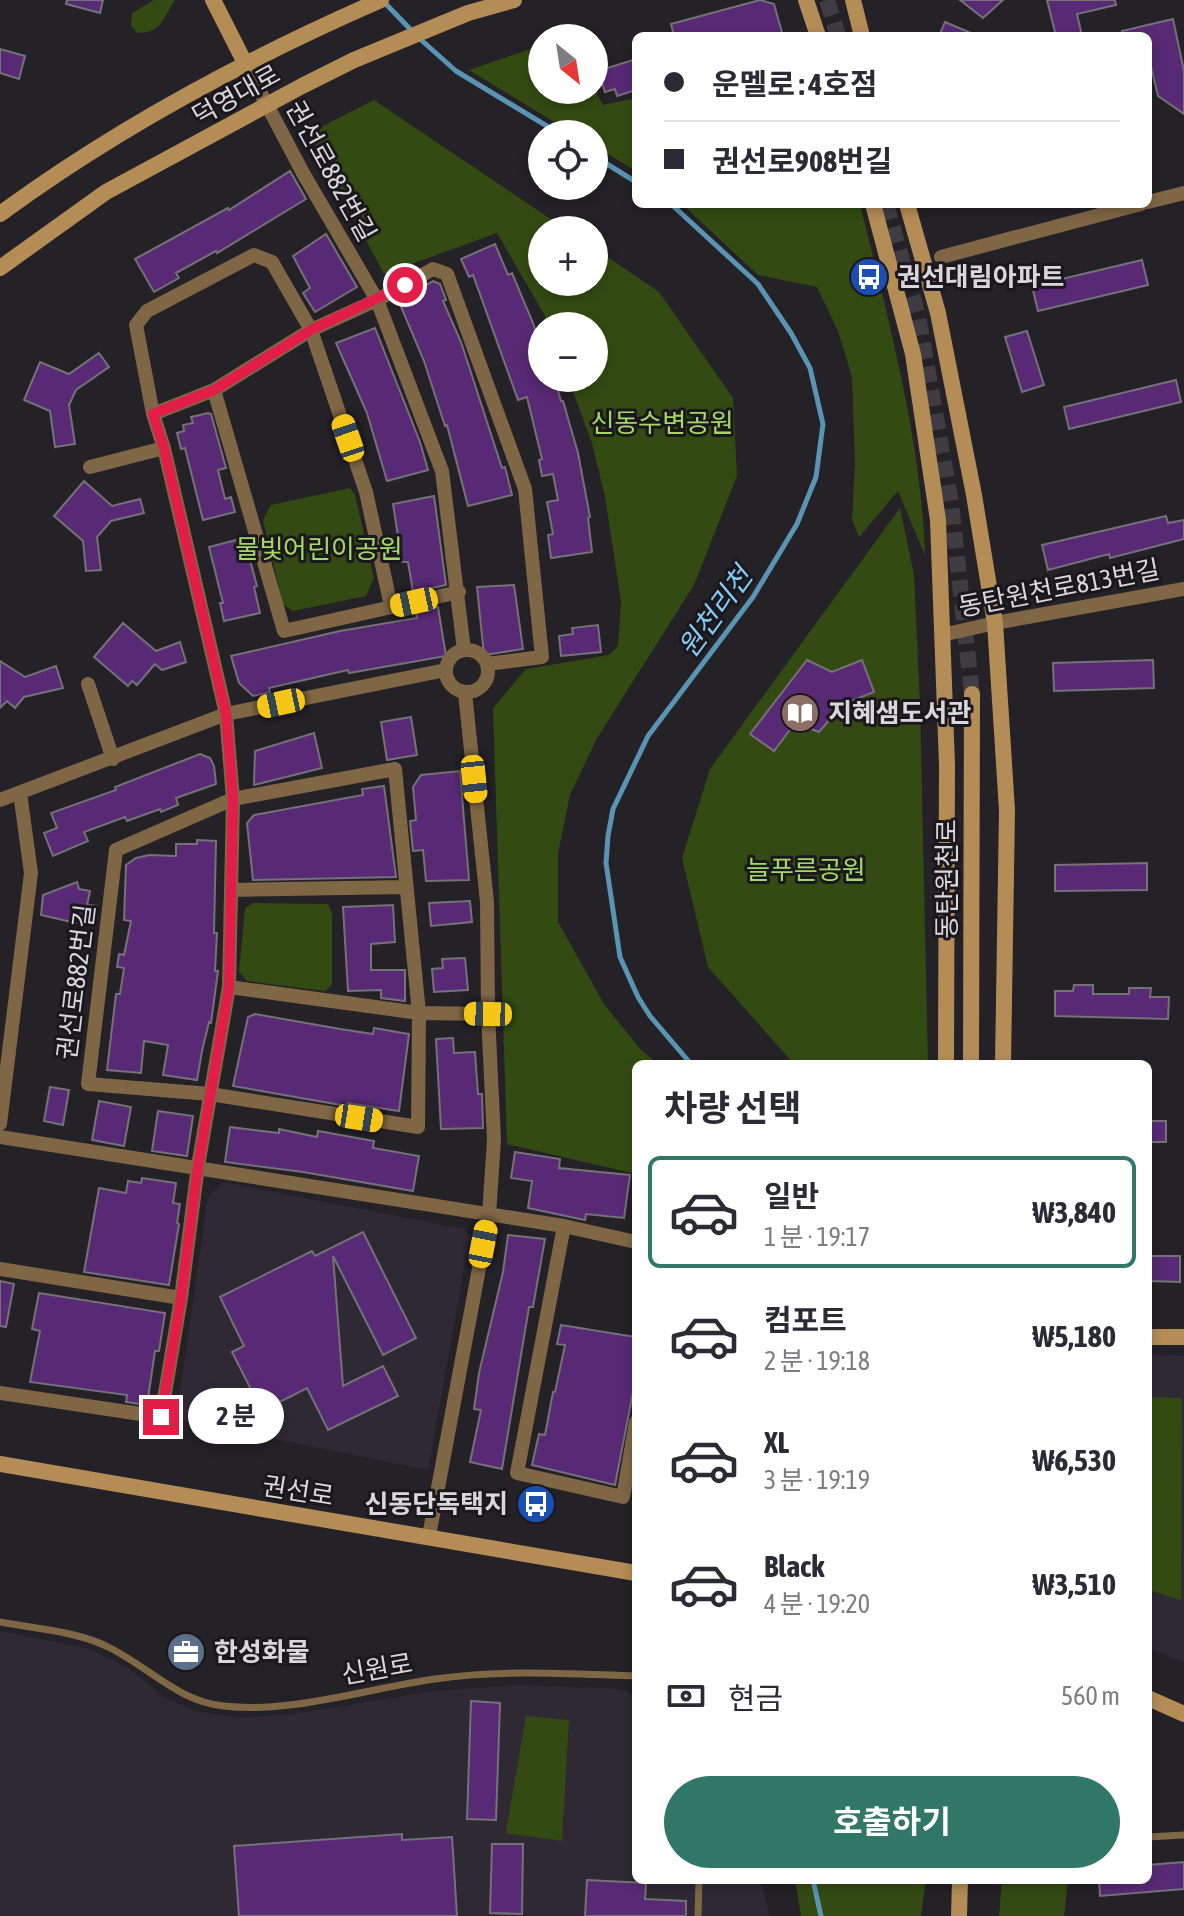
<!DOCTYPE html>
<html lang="ko">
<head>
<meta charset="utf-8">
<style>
	body { margin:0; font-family:"Asap Condensed","Noto Sans KR",sans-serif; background:#f2f2f3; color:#2b2b33; height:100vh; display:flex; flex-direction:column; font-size:30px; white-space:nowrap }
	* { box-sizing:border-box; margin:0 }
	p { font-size:26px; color:#7c7c81 }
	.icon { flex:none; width:44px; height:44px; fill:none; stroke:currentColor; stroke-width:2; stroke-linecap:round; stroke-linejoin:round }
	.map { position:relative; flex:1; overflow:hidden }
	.side { position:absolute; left:632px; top:1060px; width:520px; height:824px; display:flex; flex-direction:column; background:#fff; border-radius:12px; box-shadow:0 4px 12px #0003 }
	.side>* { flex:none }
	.top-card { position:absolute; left:632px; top:32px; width:520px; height:176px; border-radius:12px; box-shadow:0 4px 12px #0003; display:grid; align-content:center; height:176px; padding:0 32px; background:#fff }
	.needle { width:52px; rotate:150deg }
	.fabs { position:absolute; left:528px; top:24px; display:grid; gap:16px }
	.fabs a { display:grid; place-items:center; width:80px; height:80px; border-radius:50%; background:#fff; box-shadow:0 4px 12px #0003; font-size:40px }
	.end { position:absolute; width:36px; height:36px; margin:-18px; border:10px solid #e11d48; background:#fff; box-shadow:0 0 0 4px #fff }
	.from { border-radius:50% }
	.bubble { position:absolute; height:56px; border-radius:28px; background:#fff; box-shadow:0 4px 12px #0003; font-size:26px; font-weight:700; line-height:56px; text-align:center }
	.car { position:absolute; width:24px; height:48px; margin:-24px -12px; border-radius:10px; box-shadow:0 0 6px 2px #0007; background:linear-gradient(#f5c518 24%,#345 0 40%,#f5c518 0 76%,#345 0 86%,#f5c518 0) }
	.top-card b { display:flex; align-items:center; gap:28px; height:76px; font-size:30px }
	.top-card b+b { border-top:2px solid #e1e1e2 }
	.top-card i { width:20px; height:20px; background:#2b2b33 }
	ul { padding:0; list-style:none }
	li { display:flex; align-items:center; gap:24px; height:112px; margin:0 16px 12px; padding:0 16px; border:4px solid transparent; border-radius:12px }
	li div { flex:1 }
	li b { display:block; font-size:30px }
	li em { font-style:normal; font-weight:700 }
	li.current { border-color:#307767 }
	li>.icon { width:72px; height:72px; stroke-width:1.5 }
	h2 { padding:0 32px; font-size:36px; line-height:96px }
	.pay { display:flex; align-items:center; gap:20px; height:88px; padding:0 32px; font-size:30px }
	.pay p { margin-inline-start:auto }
	.primary-button { display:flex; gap:16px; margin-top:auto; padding:16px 32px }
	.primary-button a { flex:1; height:92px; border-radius:48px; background:#307767; color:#fff; font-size:32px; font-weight:700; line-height:92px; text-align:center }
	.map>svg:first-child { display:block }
</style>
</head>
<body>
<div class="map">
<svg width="1184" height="1916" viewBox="0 0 1184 1916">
	<rect width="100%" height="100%" fill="#242127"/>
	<path fill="#2f2934" d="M224 1182 464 1229 470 1236 428 1470 176 1419 208 1197Z
		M1148 1355 1184 1356V1662L1148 1648Z
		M0 1631 90 1649 127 1667 165 1698 196 1711 237 1718 292 1714 434 1691 518 1685 623 1689 636 1698V1880H761L769 1916H0Z"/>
	<path fill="#334b12" d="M154 0H175C163 18 162 33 137 33L131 25 132 13Z
		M542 45V90L594 89 603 105 636 98V171L594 146V134H574L469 70Z
		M374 100 567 230H542V282H594V248L659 292 733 398 737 476 694 585 597 738 570 795 558 853V922L604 1004 641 1050 658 1064H636V1174L507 1144 493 708 526 669 609 655 618 646 621 601 605 497 592 443 568 378H594V326H549L544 314 497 233 384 274 309 133Z
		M682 204H860C888 319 921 437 925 555L898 491 859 537 852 520 855 462 852 377 838 331 817 287 758 275Z
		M350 488 355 495 374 578 366 596 293 611 283 604 263 520 271 505Z
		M900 508 914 575 920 705 928 1064H794L708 967 682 858 710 769Z
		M253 903 328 904 332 913V984L325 991 247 981 239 972 245 908Z
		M1148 1397 1182 1398 1181 1600 1148 1590Z
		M526 1716 569 1720 562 1841 506 1833Z
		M795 1880H926L921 1916H801Z
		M1002 1880H1068L1064 1916H999Z"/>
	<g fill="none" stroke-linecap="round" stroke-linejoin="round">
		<path stroke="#5a94b3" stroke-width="5" d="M383 1 412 31
			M419 38 456 71 560 134
			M594 156 636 182
			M671 204 758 284 791 333 810 368 823 424 816 477 797 524 753 597 648 736 613 809 608 836 606 863 620 957 638 997 650 1016 691 1064
			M813 1880 821 1916"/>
	</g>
	<path fill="#582a75" stroke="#757178" stroke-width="2" d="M67 0H103L100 13 66 4Z
		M760 0 774 4 783 36H674L671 24Z
		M960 0H1003L983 18Z
		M1047 0H1115L1116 5 1077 14 1082 36H1056Z
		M1173 19 1184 71V114L1158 96 1148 54V36H1123L1122 31Z
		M945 22 978 36H939Z
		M0 49 25 56 19 79 0 73Z
		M636 59V90L617 96 615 89 605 92 598 71Z
		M290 171 306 199 217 253 216 251 176 273 179 278 154 292 135 259 228 208 229 210Z
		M326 234 357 287 315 312 303 293 310 288 293 256Z
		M495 244 508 275 512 273 533 323 542 351V378H554L561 401H563L578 453 590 517 588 518 592 552 551 558 548 535 553 534 547 502 558 500 553 474 542 476 539 460 542 459 527 397 518 400 473 275 469 277 461 259Z
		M1142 260 1148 285 1038 311 1032 286Z
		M433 281 440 284 446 300 443 301 461 342 502 468 505 467 512 495 468 506 447 425 445 426 424 361 399 302Z
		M375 328 420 442 428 470 387 481 367 413 336 343Z
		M1027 331 1044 385 1022 392 1005 337Z
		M99 353 109 367 76 390 69 405 75 444 55 447 50 411 24 400 40 362 69 374Z
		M1176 380 1181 402 1069 429 1064 407Z
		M208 413 211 414 226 468 218 470 225 499 231 497 235 512 203 520 185 448 181 449 177 433 184 431 183 425 193 423 191 417Z
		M84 481 112 506 140 499 144 513 111 521 97 537 101 570 86 571 83 541 54 516Z
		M434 496 446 585 413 592 408 562H402L393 504Z
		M1166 516 1168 523 1184 520V539L1110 558 1109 554 1048 570 1042 545Z
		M244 538 257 586 254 587 260 613 224 621 220 603H223L209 547Z
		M514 585 523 649 484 655 477 587Z
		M438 607 446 656 349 673 348 670 269 688 270 692 253 696 239 683 231 656 340 631 417 618 416 612Z
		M123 623 156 651 180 642 186 662 162 670 155 664 137 685 132 681 128 686 94 657Z
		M598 625 601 652 561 656 559 636 573 634 572 628Z
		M807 660 832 672 862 660 874 692 843 704 819 732 795 723 774 751 750 734Z
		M1153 660 1154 688 1054 691 1053 663Z
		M0 661 25 677 56 666 63 688 24 697 15 708 7 701 0 708Z
		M411 717 417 755 387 760 381 722Z
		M314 733 322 768 254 785 255 751Z
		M200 754 210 758 214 766 216 784 176 798 178 805 161 812 160 809 127 821 125 817 84 832 88 841 53 856 44 833 57 828 51 813 116 790 115 787Z
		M460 771 469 880 426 881 423 850 413 851 410 821 416 820 413 787 421 775Z
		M384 786 396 877 253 880 247 823 254 815 363 795 362 789Z
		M197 840 216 841 214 933H217L215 971H218L211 1023 209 1022 202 1051 197 1080 163 1075 168 1045 144 1041 141 1073 107 1070 116 994H120L124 968 117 967 119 954 124 955 131 921 124 920 126 865 136 858 149 855 176 856V844H197Z
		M1147 863V890L1055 891V865Z
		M77 882 79 889 90 891 87 905 97 906 96 922 77 918 76 923 41 915 43 895Z
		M470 901 472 922 431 926 429 903Z
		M393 905 395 942 371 944V970H405V1001L381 998V990L348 991 343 907Z
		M465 958 468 990 434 992 432 969 443 968 442 959Z
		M1074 985H1093V994H1129V988H1151L1150 997H1169L1168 1019 1055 1016V991H1073Z
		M255 1014 340 1029 373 1034 374 1028 409 1034 399 1111 348 1103 347 1106 233 1086 248 1017Z
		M453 1038 454 1053 475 1052 478 1094H482L483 1128 441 1129 436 1039Z
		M50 1087 69 1090 63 1125 44 1121Z
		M99 1101 131 1107 124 1146 92 1140Z
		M158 1111 193 1116 187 1156 152 1151Z
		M1148 1121H1166V1142H1148Z
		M230 1127 279 1133V1129L317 1137 318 1131 374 1141 373 1148 419 1156 413 1191 303 1172 225 1162Z
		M515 1152 560 1159 559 1168 630 1175 624 1218 586 1214 585 1220 528 1208 532 1181 511 1178Z
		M142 1178 176 1183 173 1203 180 1204 177 1223 179 1224 169 1285 84 1272 99 1188 126 1193 128 1181 141 1183Z
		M363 1232 416 1338 383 1355 333 1256 343 1386 383 1366 398 1396 328 1430 307 1388 262 1411 232 1352 244 1346 220 1297 312 1251 315 1256Z
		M508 1235 545 1239 533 1307H529L502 1469 470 1462 481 1410 474 1409 479 1373 503 1272Z
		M1148 1256H1180V1282L1148 1281Z
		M0 1281 14 1284 6 1327 0 1326Z
		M39 1293 165 1313 159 1351H155L147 1405 126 1402 127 1395 30 1382 40 1331 32 1329Z
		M561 1325 636 1337V1377L615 1485 532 1465 539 1434 545 1435 553 1392H555L565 1345 557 1344Z
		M471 1701 500 1703 496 1820 467 1819Z
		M402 1834V1840L452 1837 457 1916H239L234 1846Z
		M492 1844H523L522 1914 490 1913Z
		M1184 1862V1889L1100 1896 1099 1880H1148V1865Z
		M587 1880 646 1883 645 1899 686 1901V1916H585Z"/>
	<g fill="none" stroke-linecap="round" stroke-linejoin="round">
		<path stroke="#3f3c42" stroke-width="16" stroke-dasharray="16 8" stroke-linecap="butt" d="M827 0 838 36
			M886 204 918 316 951 503 972 694"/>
		<path stroke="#7f6645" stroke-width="7" d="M0 1622C36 1629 79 1631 112 1649 151 1669 178 1701 224 1706 289 1714 370 1688 435 1679 501 1669 570 1674 636 1676
			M1148 1837 1184 1835
			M698 1916 699 1880"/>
		<path stroke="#7f6645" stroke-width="14" d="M246 65 303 173 377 300 442 471 464 650
			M1148 202 1184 193
			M941 257 1141 204
			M214 390 284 631 459 592
			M153 414 214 390 311 330 377 300 433 269 447 274 525 489 542 657 487 664
			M90 467 164 448
			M942 635 995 623 1184 589
			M446 671a21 21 0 1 1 42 0a21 21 0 1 1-42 0Z
			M88 684 113 759
			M395 769 419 1013 418 1127 210 1094 88 1084 116 850 233 799Z
			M0 800 226 714 446 670
			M231 890 407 887
			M229 987 419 1013 488 1014
			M0 1124 31 873 20 793
			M0 1137 564 1226 636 1242
			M564 1226 517 1473 623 1497 636 1422
			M0 1269 181 1298
			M0 1393 161 1417 181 1298 198 1166 229 987 233 799 226 714 164 448 153 414 136 325 147 311 254 255 272 262 311 330 366 492 391 606
			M429 1536 489 1215 494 1140 488 1014 487 902 465 693"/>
		<path stroke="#b48c56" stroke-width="16" d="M213 0 246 65
			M806 0 818 36
			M853 0 862 36
			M873 204 913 354 938 520 947 765 946 1064
			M907 204 938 313 974 495 995 623 1007 810 1003 1064
			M0 214C117 128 248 58 381 0
			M0 268 106 192 302 86 354 60 468 13 514 0
			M971 1064 972 694
			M1148 1337H1184
			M0 1464 636 1573
			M1148 1698 1184 1714
			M959 1916 960 1880"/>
	</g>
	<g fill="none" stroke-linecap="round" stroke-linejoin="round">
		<path stroke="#e11d48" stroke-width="10" d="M161 1417 181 1298 198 1166 229 987 233 799 226 714 164 448 153 414 214 390 311 330 405 285"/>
	</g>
	<defs>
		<symbol id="bus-disc" viewBox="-11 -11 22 22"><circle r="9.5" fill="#1a4fb4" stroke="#1b181d"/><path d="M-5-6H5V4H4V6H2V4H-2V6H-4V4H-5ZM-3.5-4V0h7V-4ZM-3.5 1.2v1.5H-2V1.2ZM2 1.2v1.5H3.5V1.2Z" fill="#fff"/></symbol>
		<symbol id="library-disc" viewBox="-11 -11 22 22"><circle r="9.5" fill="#8d6e63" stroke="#1b181d"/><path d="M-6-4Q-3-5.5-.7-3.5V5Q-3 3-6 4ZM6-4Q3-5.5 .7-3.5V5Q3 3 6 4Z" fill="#fff"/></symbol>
		<symbol id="office-disc" viewBox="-11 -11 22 22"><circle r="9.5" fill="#5c6f8a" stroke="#1b181d"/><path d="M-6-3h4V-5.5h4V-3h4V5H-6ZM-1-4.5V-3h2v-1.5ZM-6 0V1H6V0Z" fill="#fff"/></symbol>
	</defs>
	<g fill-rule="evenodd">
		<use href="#bus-disc" x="847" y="255" width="44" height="44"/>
		<use href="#library-disc" x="778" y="691" width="44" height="44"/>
		<use href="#bus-disc" x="514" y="1482" width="44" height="44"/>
		<use href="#office-disc" x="164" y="1630" width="44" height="44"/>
	</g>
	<g text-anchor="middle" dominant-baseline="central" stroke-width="6" stroke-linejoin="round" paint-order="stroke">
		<g font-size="26" fill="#d9d7db" stroke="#1b181d">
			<text transform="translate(236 95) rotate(-29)">덕영대로</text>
			<text transform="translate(331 171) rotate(61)">권선로882번길</text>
			<text transform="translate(1059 588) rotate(-11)">동탄원천로813번길</text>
			<text transform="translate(947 879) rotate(-90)">동탄원천로</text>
			<text transform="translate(76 982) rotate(-83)">권선로882번길</text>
			<text transform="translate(298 1491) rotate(9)">권선로</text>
			<text transform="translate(377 1669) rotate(-10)">신원로</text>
		</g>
		<g font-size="26" font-weight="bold" fill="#d9d7db" stroke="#1b181d" text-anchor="start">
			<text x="897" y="277">권선대림아파트</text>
			<text x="828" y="713">지혜샘도서관</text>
			<text x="508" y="1504" text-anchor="end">신동단독택지</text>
			<text x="214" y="1652">한성화물</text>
		</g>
		<g font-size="26" fill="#a3d865" stroke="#1b181d">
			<text x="662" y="423">신동수변공원</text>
			<text x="319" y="549">물빛어린이공원</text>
			<text x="806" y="870">늘푸른공원</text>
		</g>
		<g font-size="28" font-style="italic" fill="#84ccf7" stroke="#1b181d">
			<text transform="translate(715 612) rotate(-54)">원천리천</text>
		</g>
	</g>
</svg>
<div class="fabs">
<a><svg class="needle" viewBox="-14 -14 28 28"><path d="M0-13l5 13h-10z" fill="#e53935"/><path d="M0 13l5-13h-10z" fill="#7c7c81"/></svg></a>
<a><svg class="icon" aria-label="locate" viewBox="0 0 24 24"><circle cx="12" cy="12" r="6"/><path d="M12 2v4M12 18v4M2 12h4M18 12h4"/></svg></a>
<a>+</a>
<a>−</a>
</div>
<i class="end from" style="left:405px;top:285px"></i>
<i class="end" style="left:161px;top:1417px"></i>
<div class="bubble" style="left:188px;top:1388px;width:96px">2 분</div>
<i class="car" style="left:348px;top:438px;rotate:341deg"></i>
<i class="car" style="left:414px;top:602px;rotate:258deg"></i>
<i class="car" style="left:281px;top:703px;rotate:258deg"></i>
<i class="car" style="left:474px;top:779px;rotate:174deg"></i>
<i class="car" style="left:488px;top:1014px;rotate:271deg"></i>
<i class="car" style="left:359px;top:1118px;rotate:99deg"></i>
<i class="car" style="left:483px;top:1244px;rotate:11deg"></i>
<div class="top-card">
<b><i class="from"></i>운멜로 : 4호점</b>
<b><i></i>권선로908번길</b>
</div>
<section class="side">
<h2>차량 선택</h2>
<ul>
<li class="current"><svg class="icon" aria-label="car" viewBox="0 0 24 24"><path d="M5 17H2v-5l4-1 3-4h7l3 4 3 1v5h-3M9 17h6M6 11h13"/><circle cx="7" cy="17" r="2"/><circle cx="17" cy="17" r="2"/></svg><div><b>일반</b><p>1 분 · 19:17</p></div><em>₩3,840</em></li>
<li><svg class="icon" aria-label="car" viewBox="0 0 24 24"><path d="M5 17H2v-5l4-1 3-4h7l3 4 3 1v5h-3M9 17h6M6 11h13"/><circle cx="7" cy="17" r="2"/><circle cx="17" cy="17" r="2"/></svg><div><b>컴포트</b><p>2 분 · 19:18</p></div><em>₩5,180</em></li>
<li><svg class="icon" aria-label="car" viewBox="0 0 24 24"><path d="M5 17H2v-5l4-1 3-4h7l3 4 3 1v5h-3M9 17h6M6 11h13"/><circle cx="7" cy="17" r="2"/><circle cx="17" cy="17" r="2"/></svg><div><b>XL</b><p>3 분 · 19:19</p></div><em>₩6,530</em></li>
<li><svg class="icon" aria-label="car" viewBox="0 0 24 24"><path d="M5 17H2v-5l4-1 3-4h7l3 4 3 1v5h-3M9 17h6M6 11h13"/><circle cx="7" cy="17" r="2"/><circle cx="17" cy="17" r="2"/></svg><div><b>Black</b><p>4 분 · 19:20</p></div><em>₩3,510</em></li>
</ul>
<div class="pay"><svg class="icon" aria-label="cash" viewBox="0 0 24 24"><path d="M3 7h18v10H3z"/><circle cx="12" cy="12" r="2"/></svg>현금<p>560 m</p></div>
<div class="primary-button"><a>호출하기</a></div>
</section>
</div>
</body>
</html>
